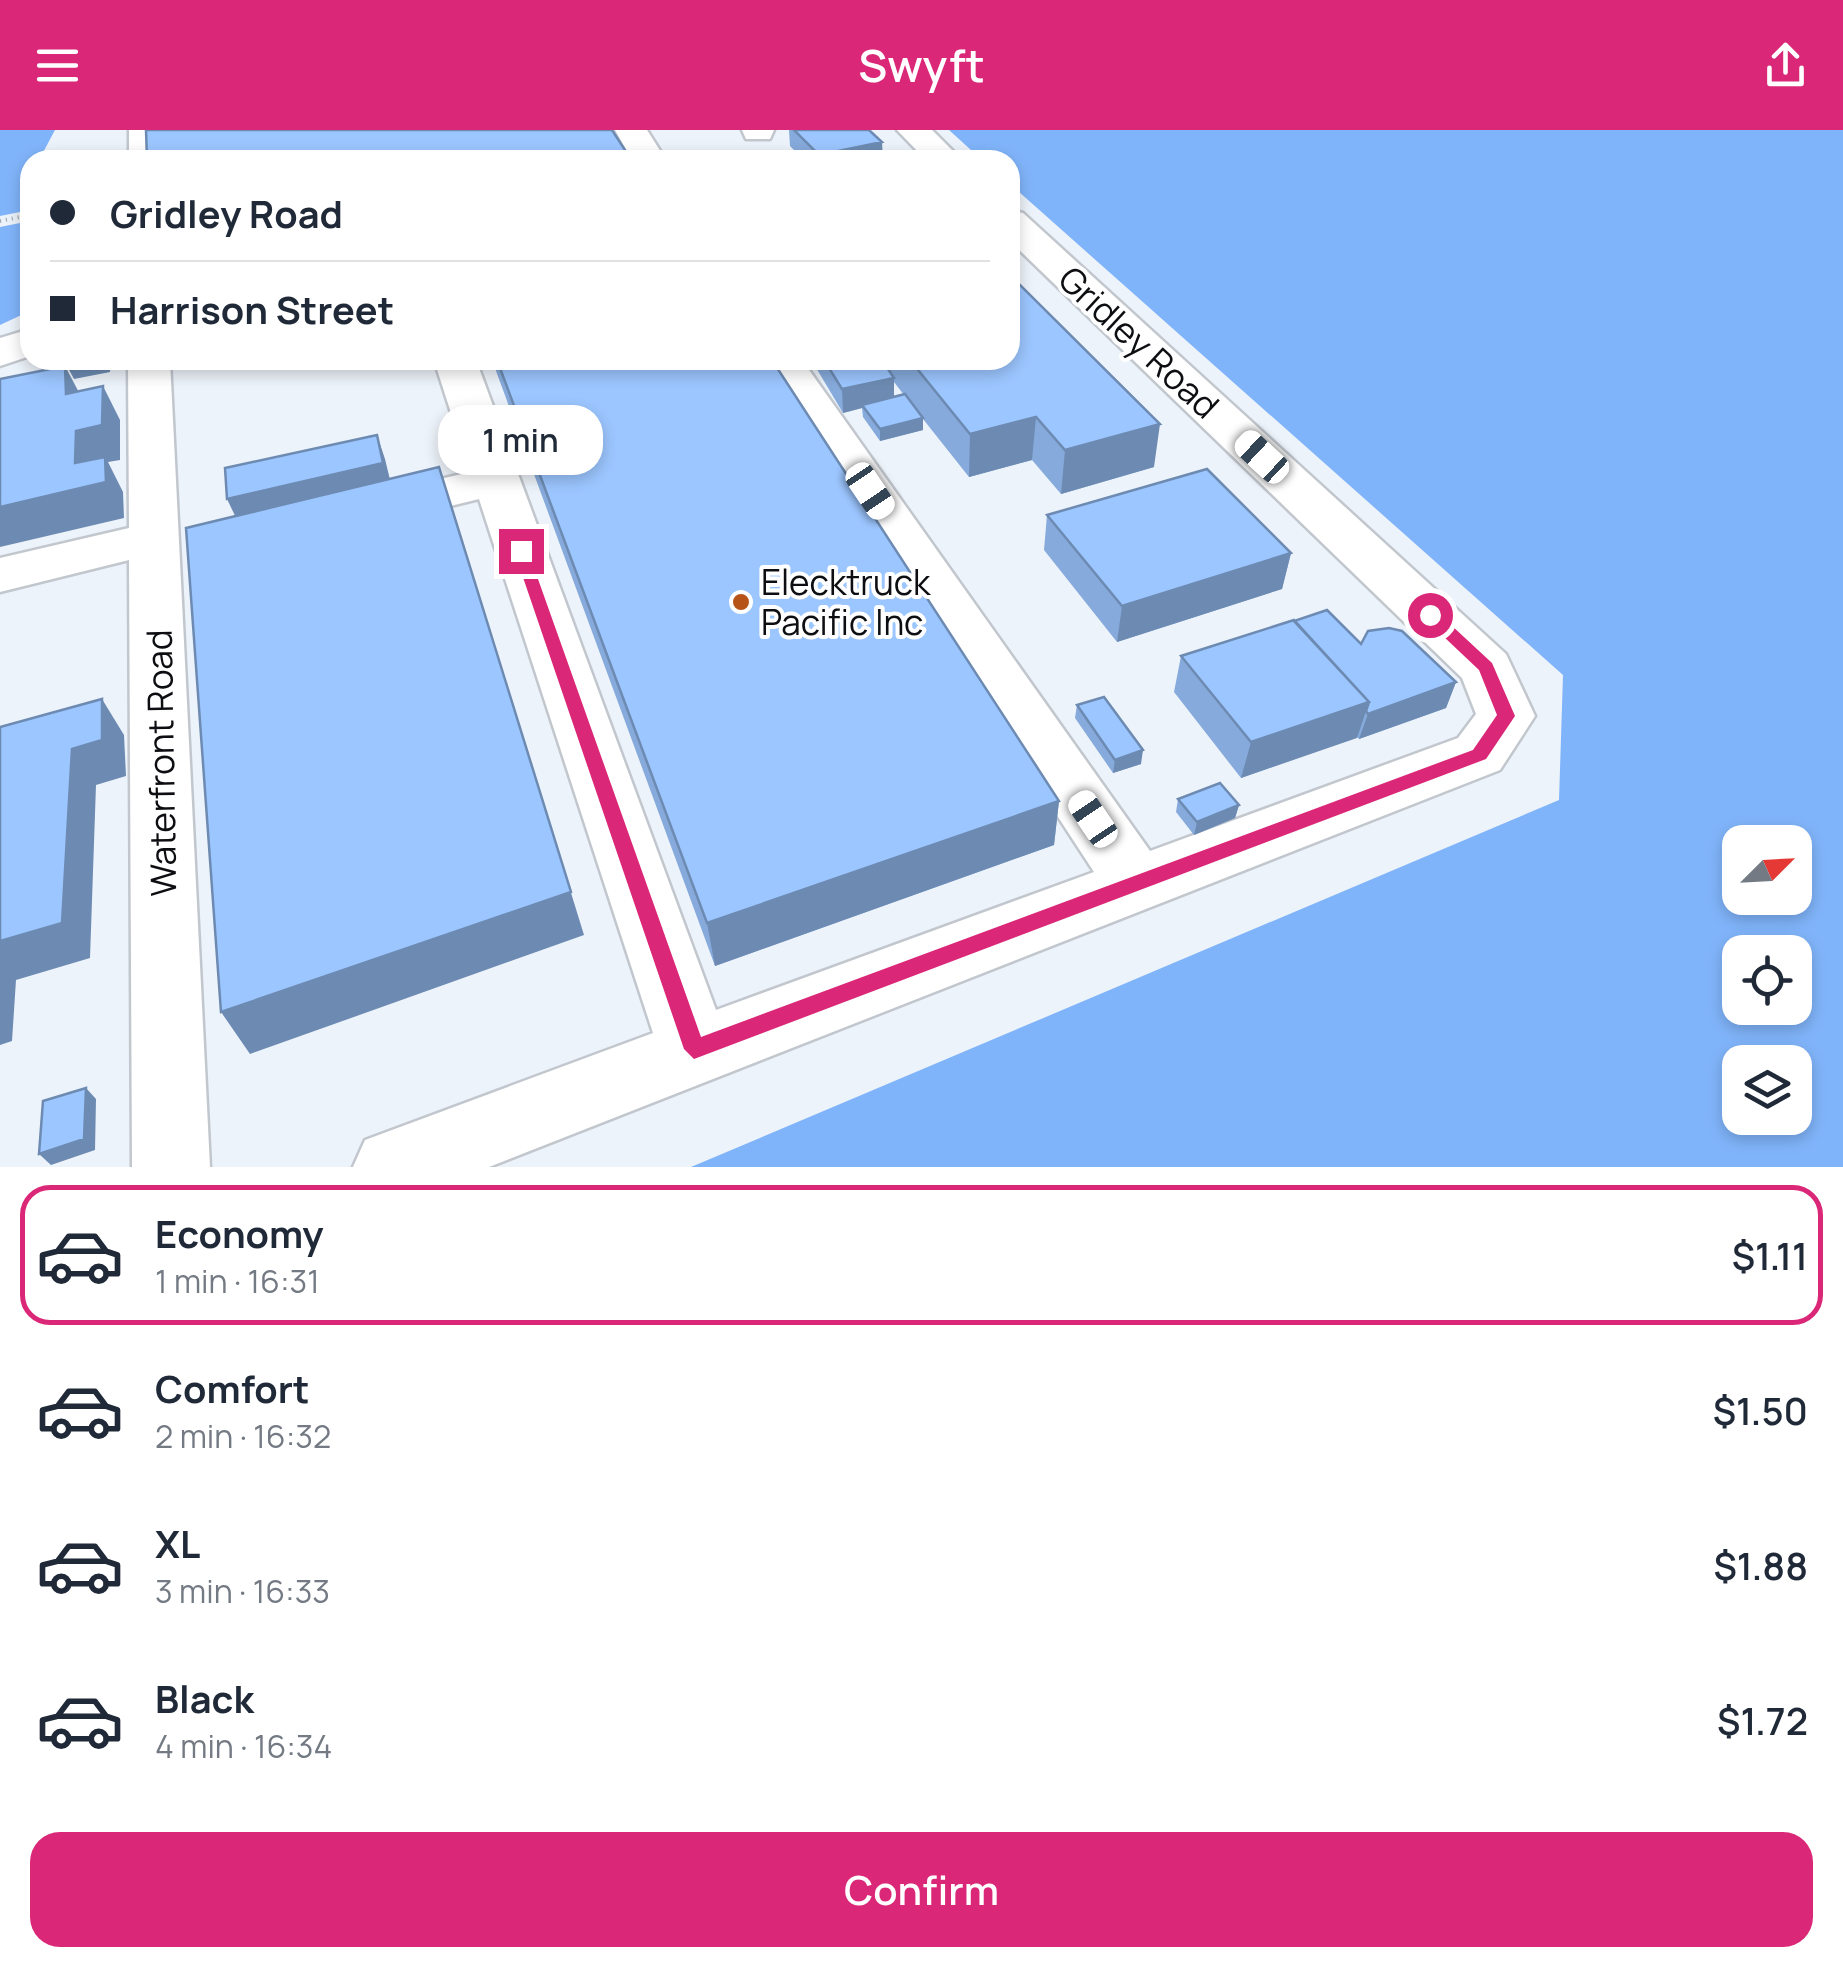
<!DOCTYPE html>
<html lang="en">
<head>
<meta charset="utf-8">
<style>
	body { margin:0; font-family:Manrope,sans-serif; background:#f2f2f3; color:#1f2937; height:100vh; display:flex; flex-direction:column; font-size:38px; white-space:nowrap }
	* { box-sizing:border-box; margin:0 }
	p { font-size:32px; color:#747a83 }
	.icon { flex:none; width:55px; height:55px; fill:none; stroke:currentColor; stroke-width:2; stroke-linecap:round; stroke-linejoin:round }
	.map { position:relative; height:1037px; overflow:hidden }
	.sheet { display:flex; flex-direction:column; background:#fff; flex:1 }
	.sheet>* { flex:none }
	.banner { position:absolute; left:20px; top:20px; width:1000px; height:220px; border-radius:30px; box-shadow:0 5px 15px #0003; display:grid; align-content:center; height:220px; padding:0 30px; background:#fff }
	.needle { width:65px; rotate:66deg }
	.fabs { position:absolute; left:1722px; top:695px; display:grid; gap:20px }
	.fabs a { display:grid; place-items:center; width:90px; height:90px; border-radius:20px; background:#fff; box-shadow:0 5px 15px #0003; font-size:50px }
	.end { position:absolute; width:45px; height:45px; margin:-22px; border:12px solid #db2777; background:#fff; box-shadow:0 0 0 5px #fff }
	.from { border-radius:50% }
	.bubble { position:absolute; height:70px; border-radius:30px; background:#fff; box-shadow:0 5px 15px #0003; font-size:32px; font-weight:600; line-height:70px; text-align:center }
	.car { position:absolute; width:30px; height:60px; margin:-30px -15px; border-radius:12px; box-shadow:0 0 8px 2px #0007; background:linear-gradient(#fff 24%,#345 0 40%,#fff 0 76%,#345 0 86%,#fff 0) }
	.banner b { display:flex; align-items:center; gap:35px; height:95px; font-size:38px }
	.banner b+b { border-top:2px solid #e0e1e3 }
	.banner i { width:25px; height:25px; background:#1f2937 }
	ul { padding:18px 0 0; list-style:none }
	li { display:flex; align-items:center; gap:30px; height:140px; margin:0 20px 15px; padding:0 10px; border:5px solid transparent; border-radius:30px }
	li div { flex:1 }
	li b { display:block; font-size:38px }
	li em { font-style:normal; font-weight:600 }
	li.active { border-color:#db2777 }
	li>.icon { width:90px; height:90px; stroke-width:1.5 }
	.action { display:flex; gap:20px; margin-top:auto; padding:20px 30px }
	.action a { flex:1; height:115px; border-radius:30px; background:#db2777; color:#fff; font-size:40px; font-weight:600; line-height:115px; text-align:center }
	header { display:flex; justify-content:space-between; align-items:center; height:130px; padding:0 30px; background:#db2777; color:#fff; font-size:45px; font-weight:600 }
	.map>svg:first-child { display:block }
</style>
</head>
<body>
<header><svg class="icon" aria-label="menu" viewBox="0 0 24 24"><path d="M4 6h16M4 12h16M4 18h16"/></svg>Swyft<svg class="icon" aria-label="share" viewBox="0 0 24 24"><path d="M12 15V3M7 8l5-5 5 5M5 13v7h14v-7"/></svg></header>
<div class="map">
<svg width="1843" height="1037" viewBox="0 0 1843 1037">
	<rect width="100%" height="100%" fill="#edf3fa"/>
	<path fill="#80b4fa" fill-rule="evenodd" d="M0 0H55L39 30H30V80L0 86Z
		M949 0H1843V1037H691L1559 670 1563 545 1010 54V30H982ZM1795 712V768H1740V712ZM1740 822H1795V878H1740ZM1740 932H1795V988H1740Z
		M30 91V181L0 195V97Z"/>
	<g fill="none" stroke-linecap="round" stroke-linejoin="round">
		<defs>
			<path id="minor" d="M129 0H161L163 30H129Z
				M615 0H647L666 30H632Z
				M742 0H774L770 9H746Z
				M897 0H932L962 30H926Z
				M1010 80 1023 83 1506 524 1535 586 1500 640 489 1037H353L365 1010 653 903 479 369 373 395 356 391 349 380 356 369 470 342 434 230H476L716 880 1094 742 760 230H802L1150 721 1458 608 1476 584 1462 548 1010 111Z
				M30 199V226L0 236V208Z
				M128 230H170L210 1037H132L129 430 0 462V428L129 398Z"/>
		</defs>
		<use href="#minor" stroke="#c2c7ce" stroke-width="5"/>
		<path stroke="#9ba0a5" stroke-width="4" stroke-dasharray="1 5" stroke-linecap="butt" d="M0 91 30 85"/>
		<use href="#minor" fill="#fff" fill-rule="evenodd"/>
	</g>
	<path fill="#86aadb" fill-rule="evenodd" d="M789 0H869L883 30H804L790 16Z
		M492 230H772L1059 671 1054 715 715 836Z
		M814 230H1010L1154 337 1061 364 1032 330 969 347 923 289V300L880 311 863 287 862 278 843 283 815 236ZM894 252 904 265 894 267Z
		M1047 385 1291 423 1282 459 1117 512 1044 420Z
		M1361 514 1456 552 1446 578 1359 609 1357 607 1241 648 1174 562 1181 526Z
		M1077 575 1141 634 1113 643 1075 588Z
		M1178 669 1239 675 1235 688 1194 705 1176 682Z"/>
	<path fill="#6d8bb2" d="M882 12 883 30H819V25Z
		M627 23 628 30H588Z
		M56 230H64L62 245 47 248 41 236Z
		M101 230H111L110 242 74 249 67 236Z
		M65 236 83 270 66 264Z
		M894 248V272L862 275V278L843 283 842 259Z
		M103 256 120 290V330L108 332 123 362 124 388 0 417V377L75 333 76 301Z
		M1036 287 1032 330 969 347 970 304Z
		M923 288V300L880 311V299Z
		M1160 294 1154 337 1061 364 1065 320Z
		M377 305 385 329 392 358 239 394 227 369Z
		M453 380 584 805 250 924 221 882Z
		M1291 423 1282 459 1117 512 1122 476Z
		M1456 552 1446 578 1359 609 1368 584Z
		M102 569 124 605 126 646 96 655 90 828 16 850 12 911 0 915V811L72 619Z
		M1369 572 1357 608 1241 648 1251 612Z
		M1143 620 1141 634 1113 643 1115 630Z
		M1059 671 1054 715 715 836 707 793Z
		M1239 675 1235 688 1194 705 1197 692Z
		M86 958 96 969 95 1020 51 1035 39 1024Z"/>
	<path fill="#9cc6ff" stroke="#6d8bb2" stroke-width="2.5" d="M146 0H612L627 23 588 30H147Z
		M794 0H869L882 12 819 25Z
		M1010 145 1160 294 1065 320 1036 287 970 304 910 230H1010Z
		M41 230H56V233L41 236Z
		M68 230H101L67 236Z
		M497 230H772L1059 671 707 793Z
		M824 230H882L894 248 842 259Z
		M65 236 66 264 103 256 102 295 76 301 75 333 105 327 106 352 0 377V249Z
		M905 264 923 288 880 299 862 275Z
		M377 305 383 333 227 369 225 338Z
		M439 337 571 762 221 882 186 398Z
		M1207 339 1291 423 1122 476 1047 385Z
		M1327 480 1361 514 1368 501 1389 498 1402 501 1456 552 1368 584 1366 581 1369 572 1294 491Z
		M1294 490 1369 572 1251 612 1181 526Z
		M1104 567 1143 620 1115 630 1077 575Z
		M102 569V610L72 619 62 793 0 811V597Z
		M1220 653 1239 675 1197 692 1178 669Z
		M86 958 84 1009 39 1024 43 971Z"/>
	<path fill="#db2777" d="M521 416 528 421 701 907 1473 620 1497 585 1479 540 1425 489V481H1436L1492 533 1515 586 1486 629 694 929 684 919 514 421Z"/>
	<circle fill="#b65319" stroke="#fff" stroke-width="4" cx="741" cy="472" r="10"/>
	<g text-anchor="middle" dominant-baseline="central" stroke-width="8" stroke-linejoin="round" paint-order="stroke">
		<g font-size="35" fill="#0d0e11" stroke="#fff">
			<text transform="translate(1139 212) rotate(43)">Gridley Road</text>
			<text transform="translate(161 633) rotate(-91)">Waterfront Road</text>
		</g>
		<g font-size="35" fill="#0d0e11" stroke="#fff" text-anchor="start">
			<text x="761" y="452">Elecktruck<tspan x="761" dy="40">Pacific Inc</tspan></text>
		</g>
	</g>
</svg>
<div class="fabs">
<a><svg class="needle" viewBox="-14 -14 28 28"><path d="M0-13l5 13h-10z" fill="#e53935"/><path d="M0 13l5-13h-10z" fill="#747a83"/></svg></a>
<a><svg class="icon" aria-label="locate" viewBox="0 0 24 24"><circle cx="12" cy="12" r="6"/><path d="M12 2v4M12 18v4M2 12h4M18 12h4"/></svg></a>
<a><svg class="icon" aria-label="layers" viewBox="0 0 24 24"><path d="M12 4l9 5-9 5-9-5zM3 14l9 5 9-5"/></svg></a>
</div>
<i class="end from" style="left:1430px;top:485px"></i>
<i class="end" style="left:521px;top:421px"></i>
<div class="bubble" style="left:438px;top:275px;width:165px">1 min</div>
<i class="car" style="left:1262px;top:327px;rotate:313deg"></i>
<i class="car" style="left:870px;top:361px;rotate:146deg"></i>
<i class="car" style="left:1093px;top:689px;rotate:326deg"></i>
<div class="banner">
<b><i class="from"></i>Gridley Road</b>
<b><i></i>Harrison Street</b>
</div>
</div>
<section class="sheet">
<ul>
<li class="active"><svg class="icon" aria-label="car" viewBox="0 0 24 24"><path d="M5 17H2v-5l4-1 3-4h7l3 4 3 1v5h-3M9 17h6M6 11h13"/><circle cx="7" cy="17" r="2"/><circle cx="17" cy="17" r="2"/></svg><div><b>Economy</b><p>1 min · 16:31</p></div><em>$1.11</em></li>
<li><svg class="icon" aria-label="car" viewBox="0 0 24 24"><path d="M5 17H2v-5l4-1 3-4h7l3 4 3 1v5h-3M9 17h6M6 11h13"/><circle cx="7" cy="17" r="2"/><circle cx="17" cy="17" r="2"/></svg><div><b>Comfort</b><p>2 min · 16:32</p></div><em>$1.50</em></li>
<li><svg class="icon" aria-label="car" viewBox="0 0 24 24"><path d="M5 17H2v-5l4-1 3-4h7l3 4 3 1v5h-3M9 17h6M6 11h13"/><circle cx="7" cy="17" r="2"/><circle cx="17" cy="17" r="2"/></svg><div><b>XL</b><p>3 min · 16:33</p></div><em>$1.88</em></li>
<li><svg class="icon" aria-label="car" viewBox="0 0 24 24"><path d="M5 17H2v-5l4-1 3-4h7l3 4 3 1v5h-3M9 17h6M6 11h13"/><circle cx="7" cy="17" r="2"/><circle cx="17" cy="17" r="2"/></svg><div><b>Black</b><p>4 min · 16:34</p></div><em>$1.72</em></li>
</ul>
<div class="action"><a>Confirm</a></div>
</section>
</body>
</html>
